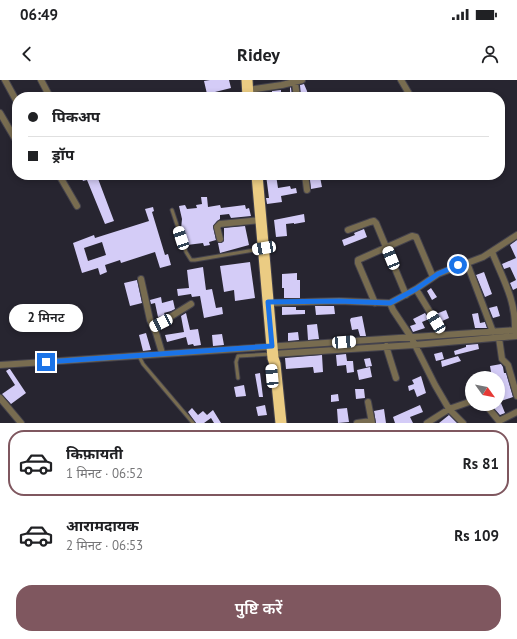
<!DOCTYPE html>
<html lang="hi">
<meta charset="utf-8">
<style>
:root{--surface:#fff;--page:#f2f2f2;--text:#202124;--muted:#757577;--line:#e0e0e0;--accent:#7f575f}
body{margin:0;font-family:"PT Sans","Noto Sans Devanagari",sans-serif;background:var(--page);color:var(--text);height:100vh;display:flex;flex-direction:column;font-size:15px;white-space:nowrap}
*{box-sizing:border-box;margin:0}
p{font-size:13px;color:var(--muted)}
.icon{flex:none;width:22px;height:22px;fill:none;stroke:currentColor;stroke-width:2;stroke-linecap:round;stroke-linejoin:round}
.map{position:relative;height:343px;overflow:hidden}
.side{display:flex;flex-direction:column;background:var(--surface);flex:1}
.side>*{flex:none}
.top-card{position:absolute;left:12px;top:12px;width:493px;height:88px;border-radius:16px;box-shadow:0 2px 6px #0003;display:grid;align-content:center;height:88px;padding:0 16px;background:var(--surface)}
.needle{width:26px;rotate:123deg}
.buttons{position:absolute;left:465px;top:291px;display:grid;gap:8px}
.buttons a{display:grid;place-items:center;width:40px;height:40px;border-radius:50%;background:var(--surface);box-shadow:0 2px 6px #0003;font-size:20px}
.end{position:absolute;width:18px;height:18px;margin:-9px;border:5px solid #1a73e8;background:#fff;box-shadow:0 0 0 2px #fff}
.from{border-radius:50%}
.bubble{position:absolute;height:28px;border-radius:14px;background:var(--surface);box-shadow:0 2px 6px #0003;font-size:13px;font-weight:600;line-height:28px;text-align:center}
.car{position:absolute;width:12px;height:24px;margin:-12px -6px;border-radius:5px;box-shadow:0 0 3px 1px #0007;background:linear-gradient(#fff 24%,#345 0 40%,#fff 0 76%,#345 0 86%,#fff 0)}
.top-card b{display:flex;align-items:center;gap:14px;height:38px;font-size:15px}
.top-card b+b{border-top:1px solid var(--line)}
.top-card i{width:10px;height:10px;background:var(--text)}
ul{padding:7px 0 0;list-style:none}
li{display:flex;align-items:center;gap:12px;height:66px;margin:0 8px 6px;padding:0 8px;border:2px solid transparent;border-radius:16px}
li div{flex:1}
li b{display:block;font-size:15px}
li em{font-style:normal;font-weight:600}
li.current{border-color:var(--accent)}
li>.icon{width:36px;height:36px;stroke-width:1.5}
.action{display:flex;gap:8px;margin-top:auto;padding:8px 16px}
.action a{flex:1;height:46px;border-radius:16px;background:var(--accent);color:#fff;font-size:16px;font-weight:600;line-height:46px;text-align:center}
.status{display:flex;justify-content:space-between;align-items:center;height:28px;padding:0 20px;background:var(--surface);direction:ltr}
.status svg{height:11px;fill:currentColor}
header{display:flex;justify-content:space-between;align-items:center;height:52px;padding:0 16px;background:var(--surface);font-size:18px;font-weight:600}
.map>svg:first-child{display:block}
.building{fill:#d4ccf7;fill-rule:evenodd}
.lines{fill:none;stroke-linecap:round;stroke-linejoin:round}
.lane-casing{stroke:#44424c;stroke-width:5}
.street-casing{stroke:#44424c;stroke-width:8}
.highway-casing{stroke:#44424c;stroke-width:13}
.lane{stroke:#786c50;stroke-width:3}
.street{stroke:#786c50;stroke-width:6}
.highway{stroke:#ebcc83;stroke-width:11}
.route{stroke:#1a73e8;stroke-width:5}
</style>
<div class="status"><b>06:49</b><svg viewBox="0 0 49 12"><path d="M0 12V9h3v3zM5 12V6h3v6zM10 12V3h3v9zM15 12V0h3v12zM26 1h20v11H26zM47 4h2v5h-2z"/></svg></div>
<header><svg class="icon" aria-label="back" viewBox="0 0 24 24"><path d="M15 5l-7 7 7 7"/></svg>Ridey<svg class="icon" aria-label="person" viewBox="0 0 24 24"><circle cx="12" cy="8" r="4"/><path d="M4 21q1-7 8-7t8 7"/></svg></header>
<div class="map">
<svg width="517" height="343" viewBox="0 0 517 343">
<rect width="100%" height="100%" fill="#272530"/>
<path class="building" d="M210,0H229L231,8L207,14L204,1Z
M304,4L307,11L308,17H301L300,5Z
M291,7L292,17H270V13H272V11L281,10V13L290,12V8Z
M80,95H98L97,96L114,141L105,144L87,100L83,101Z
M266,95H276L278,108L290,106L291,109L296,108L297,113L281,116L282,122L267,124L266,118H269Z
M320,97L322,107L311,109L310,100Z
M201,117H207L208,127L220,125L221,128L245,125L246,129L249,128L251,136L231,138L229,134L220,135V139L217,141L213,146L216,160L209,162L210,165L204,166L203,163L187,165L181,149L182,139L179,126L185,125L187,129L197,128L196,125L202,124Z
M153,127L154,131L152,132L165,175L168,174L171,185L160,188L155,172L121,183L120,180L105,185L107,192L100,195L98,188L82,193L73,163L94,155L95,158L149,141L145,129ZM102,162L106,175L88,181L84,168Z
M304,134L305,142L294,144V143L286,144L287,156L276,157L274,140Z
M245,146L249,165L220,173L218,163H221L224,161V148Z
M364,149L367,157L344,166L342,160L355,155L354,153Z
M517,160V208L513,210L510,203L516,200L510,187L504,189L502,184L516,178L510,165Z
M250,182L255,218L235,221L234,210L224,212L220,186Z
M203,187L206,210L212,209L216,228L222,227L223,234L204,238L200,216L192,217L191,214L178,216L177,209L189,208L187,190Z
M484,192L492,214L485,217L476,195Z
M297,193V200H300V218H284V208H282V194Z
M137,200L142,223L130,226L124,203Z
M431,208L437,217L432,220L427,211Z
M161,217L162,223L173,220L175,229L171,231L164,233L165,235L163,236L158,237L155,223L151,224L150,220Z
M315,226H334L335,234L316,235Z
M497,226L500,236L493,238L489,228Z
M282,227H296V230H305V234L282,235Z
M446,230L449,238L440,242L436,234Z
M186,233L190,250L198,249L201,265L194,266L193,264L188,265L186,257L167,262L165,255L184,252L181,236Z
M425,233L429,239L422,242L425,248L413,252L410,246L416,244L413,239Z
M478,233L480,243L485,242L487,248H475L472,234Z
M362,236L366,256H360L358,249L352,250L350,240L351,238Z
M317,244L319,259L308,260L307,245Z
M298,252L299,260L288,261V253Z
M146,253L151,270L143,271L139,255Z
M222,254L224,265L213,266L212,255Z
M478,264L479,269L455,275L454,271L466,267V265Z
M442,272L444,279L436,281L434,274Z
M346,274L347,281H353L354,292L347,293L346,285L337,286L336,275Z
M322,275L323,292L314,293L313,287L286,289L285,278Z
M458,276L461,281L442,287L441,281Z
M370,278L372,286L366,287L364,279Z
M501,284L503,287L504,293H506L513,317L498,322V298H492L490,286Z
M370,287L372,297L359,300L357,290Z
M9,289H10L26,313L11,324L2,314L15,305L6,291Z
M260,293L263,317H259L255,294Z
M421,296L426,313L417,317L414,309L409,311L408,306L414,304L412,300Z
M244,305L246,316L236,317L234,307Z
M355,309H364L365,318L356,319Z
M338,314L339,321L331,322V315Z
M501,323L505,333L500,335L493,327Z
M265,325L267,335L258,336L256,327Z
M420,325L423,332L410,337L413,343H395L393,337Z
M192,328L198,335L203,331L207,335L213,330L221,343H214L211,338L204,343H196L188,332Z
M347,328L349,342L338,343L337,329Z
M384,329L386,343H376L374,331Z
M449,335L457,343H439Z"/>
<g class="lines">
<defs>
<path id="lane" d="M172,130L186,172L191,180H195L260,169
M139,276L143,284L193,343
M238,298L236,282L238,276L271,274"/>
<path id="street" d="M5,0L17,22
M41,0L50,17
M401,0L411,17
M295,3L297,17
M248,10L282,5L302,0
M0,33L17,62
M59,95L77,126
M305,95L307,110
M348,150L370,142L374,141L376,143L406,215
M220,159L217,147L220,144L261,140
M492,172C503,199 516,221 515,250
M467,183L493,252
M141,199L150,240L156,253L162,273
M416,209L436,242
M268,223L339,221L390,223L416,209L438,194L483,177L517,155
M375,223L358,183V180L412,156L416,157L433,197
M390,223L393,230L411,257L435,305L449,329L463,343
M154,247L191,224
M499,258L502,279L508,285L517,316
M386,266L396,298
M273,274L414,265L517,256
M0,285L517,250
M0,318L21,343
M368,322L372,343
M485,324L499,341L517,332
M357,343L371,341
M427,343L449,329L472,321"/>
<path id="highway" d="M247,0L248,17
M257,95L273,278L275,284L281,343"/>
</defs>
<use href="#lane" class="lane-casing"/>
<use href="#street" class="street-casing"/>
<use href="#highway" class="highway-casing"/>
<use href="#lane" class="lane"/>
<use href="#street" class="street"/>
<use href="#highway" class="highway"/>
</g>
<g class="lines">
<path class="route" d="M46,282L272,266L268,222L339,221L390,223L416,209L438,194L458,185"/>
</g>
</svg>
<div class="buttons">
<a><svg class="needle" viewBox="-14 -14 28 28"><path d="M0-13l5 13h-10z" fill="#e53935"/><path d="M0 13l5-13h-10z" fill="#757577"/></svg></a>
</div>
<i class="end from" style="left:458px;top:185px"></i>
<i class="end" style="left:46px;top:282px"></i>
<div class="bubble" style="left:9px;top:224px;width:74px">2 मिनट</div>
<i class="car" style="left:181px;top:158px;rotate:342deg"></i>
<i class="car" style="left:264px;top:168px;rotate:260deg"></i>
<i class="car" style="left:391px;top:178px;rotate:338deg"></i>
<i class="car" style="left:436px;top:242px;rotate:329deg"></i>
<i class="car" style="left:161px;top:243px;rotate:244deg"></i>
<i class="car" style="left:344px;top:262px;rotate:86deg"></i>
<i class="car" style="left:272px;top:296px;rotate:355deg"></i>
<div class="top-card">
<b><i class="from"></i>पिकअप</b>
<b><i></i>ड्रॉप</b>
</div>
</div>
<section class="side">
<ul>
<li class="current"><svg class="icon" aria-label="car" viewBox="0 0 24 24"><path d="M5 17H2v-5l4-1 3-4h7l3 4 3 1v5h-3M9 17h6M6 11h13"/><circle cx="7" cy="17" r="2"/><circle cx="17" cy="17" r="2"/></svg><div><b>किफ़ायती</b><p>1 मिनट · 06:52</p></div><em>Rs 81</em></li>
<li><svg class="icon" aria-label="car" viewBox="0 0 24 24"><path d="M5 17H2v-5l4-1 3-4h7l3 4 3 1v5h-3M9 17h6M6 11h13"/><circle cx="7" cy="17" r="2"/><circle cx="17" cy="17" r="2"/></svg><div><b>आरामदायक</b><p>2 मिनट · 06:53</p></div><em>Rs 109</em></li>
</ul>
<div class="action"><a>पुष्टि करें</a></div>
</section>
